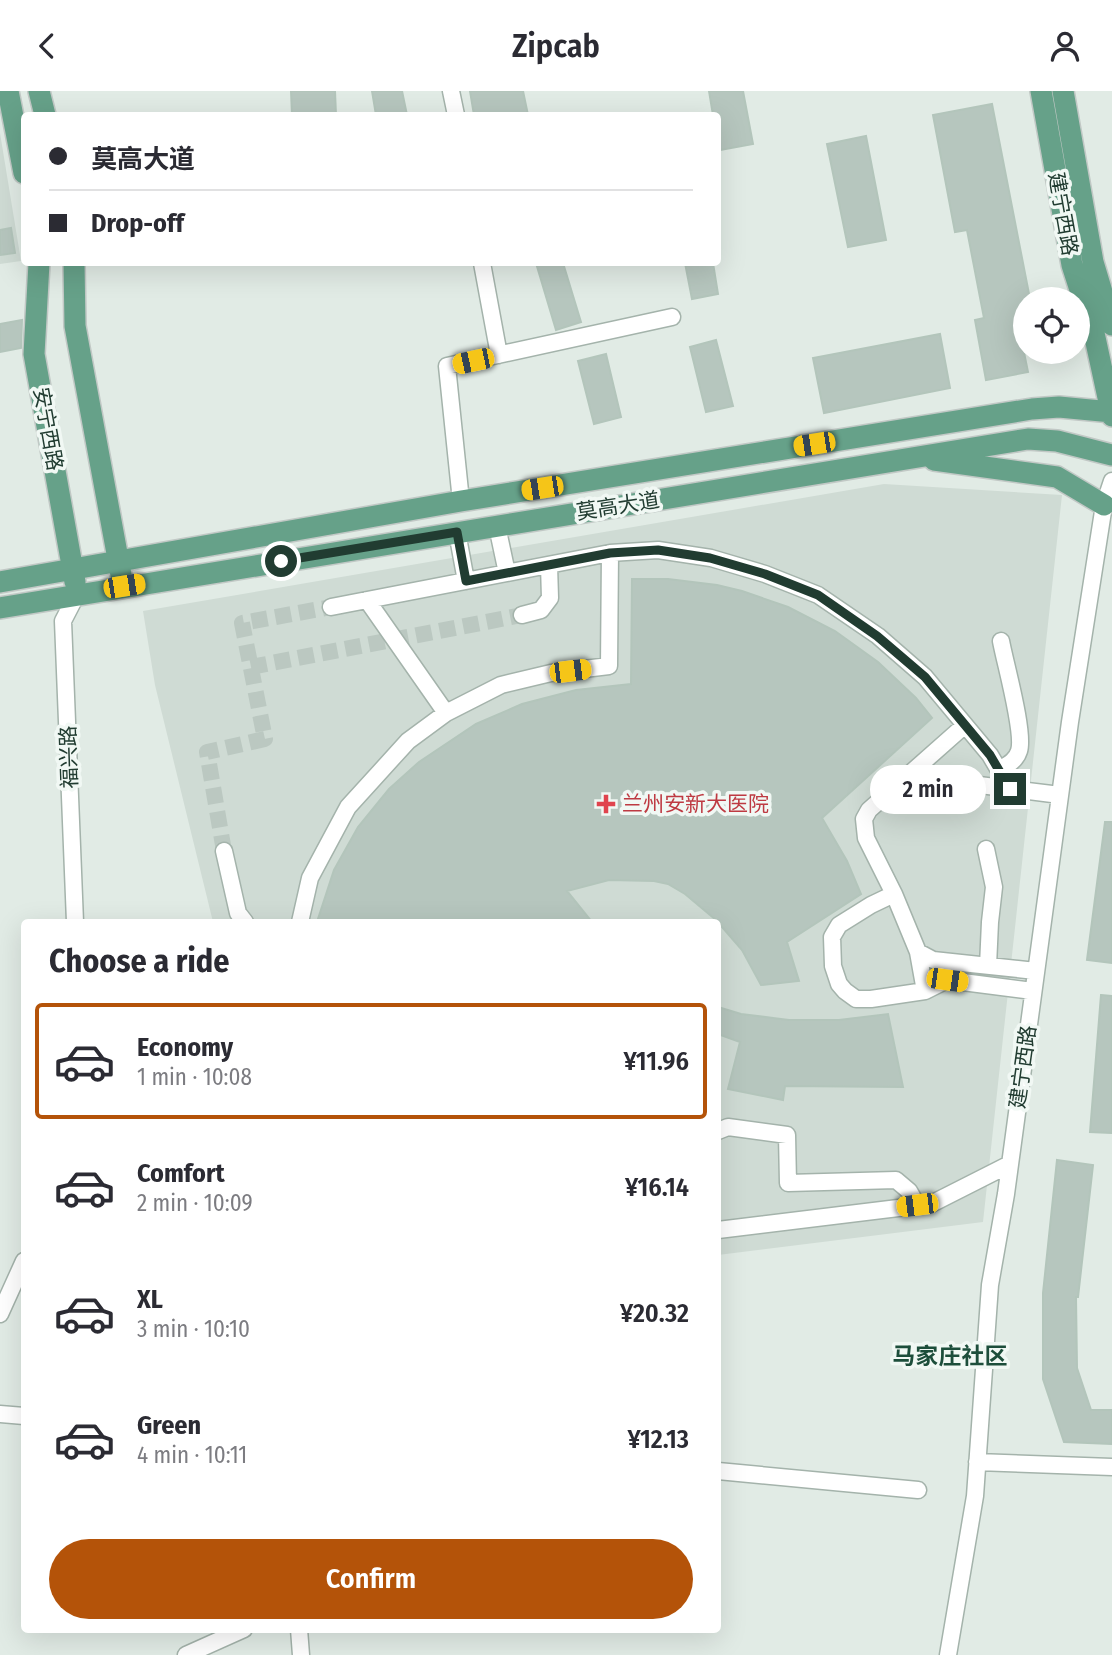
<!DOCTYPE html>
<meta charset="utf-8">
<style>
:root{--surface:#fff;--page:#f2f2f3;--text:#2b2b33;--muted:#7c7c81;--line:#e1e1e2;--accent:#b45309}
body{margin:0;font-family:"Fira Sans Condensed","Noto Sans SC",sans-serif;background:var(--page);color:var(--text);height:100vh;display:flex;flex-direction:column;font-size:26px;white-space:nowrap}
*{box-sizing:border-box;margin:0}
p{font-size:23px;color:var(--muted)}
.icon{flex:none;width:38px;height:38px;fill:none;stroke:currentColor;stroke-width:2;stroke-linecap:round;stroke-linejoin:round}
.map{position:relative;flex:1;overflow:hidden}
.sheet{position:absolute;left:21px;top:828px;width:700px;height:714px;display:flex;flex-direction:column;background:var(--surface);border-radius:7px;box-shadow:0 7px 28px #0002}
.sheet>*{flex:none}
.banner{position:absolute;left:21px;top:21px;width:700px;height:154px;border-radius:7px;box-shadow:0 7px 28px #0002;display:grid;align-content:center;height:154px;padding:0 28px;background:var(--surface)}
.controls{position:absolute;left:1013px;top:196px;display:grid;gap:14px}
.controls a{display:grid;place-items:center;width:77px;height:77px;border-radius:50%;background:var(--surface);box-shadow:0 7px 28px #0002;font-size:35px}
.end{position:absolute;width:32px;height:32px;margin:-16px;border:9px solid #213c31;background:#fff;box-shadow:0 0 0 4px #fff}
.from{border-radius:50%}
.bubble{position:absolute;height:49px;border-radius:24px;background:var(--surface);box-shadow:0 7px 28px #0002;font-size:23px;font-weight:600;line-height:49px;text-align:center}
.car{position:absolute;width:21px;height:42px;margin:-21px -10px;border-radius:9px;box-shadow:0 0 5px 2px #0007;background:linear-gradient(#f5c518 24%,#345 0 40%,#f5c518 0 76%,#345 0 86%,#f5c518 0)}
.banner b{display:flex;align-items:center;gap:24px;height:66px;font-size:26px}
.banner b+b{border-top:2px solid var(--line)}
.banner i{width:18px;height:18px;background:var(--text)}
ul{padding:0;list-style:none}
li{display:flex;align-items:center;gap:21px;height:116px;margin:0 14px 10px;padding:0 14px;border:4px solid transparent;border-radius:7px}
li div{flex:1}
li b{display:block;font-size:26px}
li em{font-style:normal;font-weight:600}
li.on{border-color:var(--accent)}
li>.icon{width:63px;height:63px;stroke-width:1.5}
h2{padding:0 28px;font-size:32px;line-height:84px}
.button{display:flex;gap:14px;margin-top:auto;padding:14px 28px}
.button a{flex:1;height:80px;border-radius:42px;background:var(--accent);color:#fff;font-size:28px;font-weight:600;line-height:80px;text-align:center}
header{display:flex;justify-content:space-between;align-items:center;height:91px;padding:0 28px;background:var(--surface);font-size:32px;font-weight:600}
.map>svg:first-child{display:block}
.built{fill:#cfdbd4}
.building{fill:#b6c6be;stroke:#b3c5bb;stroke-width:2}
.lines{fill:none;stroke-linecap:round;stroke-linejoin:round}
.minor-tunnel{stroke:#bbc8c1;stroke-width:16;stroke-dasharray:16 8;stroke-linecap:butt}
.minor-casing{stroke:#a4b3ab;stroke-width:19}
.major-casing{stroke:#c1c8c5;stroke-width:24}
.minor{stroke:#fff;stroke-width:16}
.major{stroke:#66a189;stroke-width:21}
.route{stroke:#213c31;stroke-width:9}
.health-dot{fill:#e0444e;stroke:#f1f8f4;stroke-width:2.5}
.labels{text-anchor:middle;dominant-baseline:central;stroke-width:7;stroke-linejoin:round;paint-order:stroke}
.street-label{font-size:21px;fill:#213c31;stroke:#f1f8f4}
.health-label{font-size:21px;fill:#be3a42;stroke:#f1f8f4;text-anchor:start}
.neighbourhood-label{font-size:23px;font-weight:bold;fill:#1d4e3b;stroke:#f1f8f4}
</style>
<header><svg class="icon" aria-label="back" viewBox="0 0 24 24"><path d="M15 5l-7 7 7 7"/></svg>Zipcab<svg class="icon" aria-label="person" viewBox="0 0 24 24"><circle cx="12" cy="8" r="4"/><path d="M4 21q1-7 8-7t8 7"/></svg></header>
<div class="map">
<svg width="1112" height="1564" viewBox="0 0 1112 1564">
<rect width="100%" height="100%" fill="#e1ebe5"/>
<path class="built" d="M0,42L21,170L0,173Z
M884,393L1062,404L983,1131L718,1164V831H213L155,594L143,520Z"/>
<path class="building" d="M291,0H335L336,24H292Z
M372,0H402L407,24H376Z
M470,0H523L528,24H474Z
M709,0H743L753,53L720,59L718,24H713Z
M992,13L1030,208H1026V236L1019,237L1028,281L986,289L975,229L984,227L967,139L955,141L933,24Z
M866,45L886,149L848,156L827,53Z
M11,137L15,162L0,164V139Z
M536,172H563L581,231L556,239Z
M685,172H713L718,203L692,208Z
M22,229L21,257L0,261V233Z
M940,243L950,297L824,322L813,267Z
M716,249L733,315L706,321L690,256Z
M606,263L621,326L594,333L578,270Z
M632,488H668L717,494L742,500L788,516L835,540L878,571L916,607L932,627L822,727L847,770L861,803L787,851L799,890L761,894L742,859L716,829L685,803L668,793L654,790L609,789L567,800L592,831H317L334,779L358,736L389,698L419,671L476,633L522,613L576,599L631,593Z
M1105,731H1112V872L1087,869Z
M1101,904L1112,905V1042L1090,1041Z
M718,916L741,923L789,929H839L888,923L903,996L785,995L783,1009L728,998L740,951L718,943Z
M1057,1069L1093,1074L1078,1206H1076L1077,1277L1091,1319H1112V1353L1064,1351L1043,1288V1202Z"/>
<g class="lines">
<path class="minor-tunnel" d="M251,576L522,524
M224,760L207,661L265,648L242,532L331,516"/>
<defs>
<path id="minor" d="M451,0L456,24
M482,172L499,264
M461,410L447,275L672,226
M497,435L507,482
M457,441L466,490
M367,509L446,622
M331,516L610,462L658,459L711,467L765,483L818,504L878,545L925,586L990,664L1010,698
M522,524L541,519L550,507L549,474
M915,679L947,690L1060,704
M999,679C1007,674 1016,670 1019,660C1025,642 1005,572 1001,550
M986,758L994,796L990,831L988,875
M224,760L238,822L245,831
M894,803L871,814L839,834L832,846L833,875L839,893L845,900L856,908H871L925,900L947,889L1033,900
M75,831L63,530L77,503
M300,831L310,787L348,716L408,650L446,622L501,594L551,582L609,575L610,462
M918,861L933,869L1036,880
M925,900L918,861L894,803L866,747L864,728L869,719L965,634
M718,1040L728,1036L787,1044L788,1092L896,1089L909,1100L917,1114
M718,1139L931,1113L1010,1073
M0,1223L24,1170
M0,1323L24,1325
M977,1371L1112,1376
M718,1380L918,1399
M299,1538L301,1564
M186,1564L244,1538
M948,1564L975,1405L990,1194L1006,1103L1070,631L1104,414L1112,390"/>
<path id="major" d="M8,0L24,82
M39,0L45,24
M1041,0L1072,174L1094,242L1112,325
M1063,0L1093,171L1112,234
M39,172L34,263L75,491
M74,172L75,235L121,484
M934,369L1057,386L1104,414
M0,491L461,410L1032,318L1059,316L1112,321
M0,517L1028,348L1057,350L1112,364"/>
</defs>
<use href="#minor" class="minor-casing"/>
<use href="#major" class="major-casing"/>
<use href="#minor" class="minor"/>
<use href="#major" class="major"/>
</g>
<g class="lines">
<path class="route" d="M281,470L457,441L466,490L610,462L658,459L710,467L765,483L818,504L877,545L925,586L990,664L1010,698"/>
</g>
<path class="health-dot" d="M602.5 702.5h7v7h7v7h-7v7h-7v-7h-7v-7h7z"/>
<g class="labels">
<g class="street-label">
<text transform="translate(1063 123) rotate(80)">建宁西路</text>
<text transform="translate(48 338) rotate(80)">安宁西路</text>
<text transform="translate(618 415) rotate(-9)">莫高大道</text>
<text transform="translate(69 666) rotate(-92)">福兴路</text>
<text transform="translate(1023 976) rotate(-82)">建宁西路</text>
</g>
<g class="health-label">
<text x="622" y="713">兰州安新大医院</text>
</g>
<g class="neighbourhood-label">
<text x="950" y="1265">马家庄社区</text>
</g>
</g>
</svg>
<div class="controls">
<a><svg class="icon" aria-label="locate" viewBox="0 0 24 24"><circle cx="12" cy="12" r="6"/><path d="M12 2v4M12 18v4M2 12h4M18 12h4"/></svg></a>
</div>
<i class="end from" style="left:281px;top:470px"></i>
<i class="end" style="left:1010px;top:698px"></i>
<div class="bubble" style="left:870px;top:674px;width:116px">2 min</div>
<i class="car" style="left:473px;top:270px;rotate:258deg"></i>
<i class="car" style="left:814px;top:353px;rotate:261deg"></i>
<i class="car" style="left:542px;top:397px;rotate:261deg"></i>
<i class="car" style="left:124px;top:495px;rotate:81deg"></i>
<i class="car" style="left:570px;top:580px;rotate:83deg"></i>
<i class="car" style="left:947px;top:889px;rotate:98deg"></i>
<i class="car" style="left:917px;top:1114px;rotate:263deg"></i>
<div class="banner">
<b><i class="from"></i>莫高大道</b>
<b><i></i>Drop-off</b>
</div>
<section class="sheet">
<h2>Choose a ride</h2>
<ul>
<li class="on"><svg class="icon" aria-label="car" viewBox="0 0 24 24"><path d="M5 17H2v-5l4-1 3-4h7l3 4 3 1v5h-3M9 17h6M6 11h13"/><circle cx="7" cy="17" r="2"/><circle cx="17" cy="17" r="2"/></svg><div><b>Economy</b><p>1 min · 10:08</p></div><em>¥11.96</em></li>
<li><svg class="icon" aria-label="car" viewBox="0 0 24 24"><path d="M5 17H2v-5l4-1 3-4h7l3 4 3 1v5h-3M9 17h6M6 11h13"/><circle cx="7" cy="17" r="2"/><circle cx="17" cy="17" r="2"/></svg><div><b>Comfort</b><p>2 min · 10:09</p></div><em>¥16.14</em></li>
<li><svg class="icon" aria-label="car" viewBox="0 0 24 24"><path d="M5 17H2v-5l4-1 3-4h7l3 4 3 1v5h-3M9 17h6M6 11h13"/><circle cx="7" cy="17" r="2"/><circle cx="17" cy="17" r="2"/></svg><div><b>XL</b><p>3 min · 10:10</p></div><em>¥20.32</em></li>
<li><svg class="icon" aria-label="car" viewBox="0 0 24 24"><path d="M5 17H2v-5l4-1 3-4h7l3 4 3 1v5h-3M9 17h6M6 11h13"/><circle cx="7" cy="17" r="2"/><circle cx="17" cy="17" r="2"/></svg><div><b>Green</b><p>4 min · 10:11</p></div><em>¥12.13</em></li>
</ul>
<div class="button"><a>Confirm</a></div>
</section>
</div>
